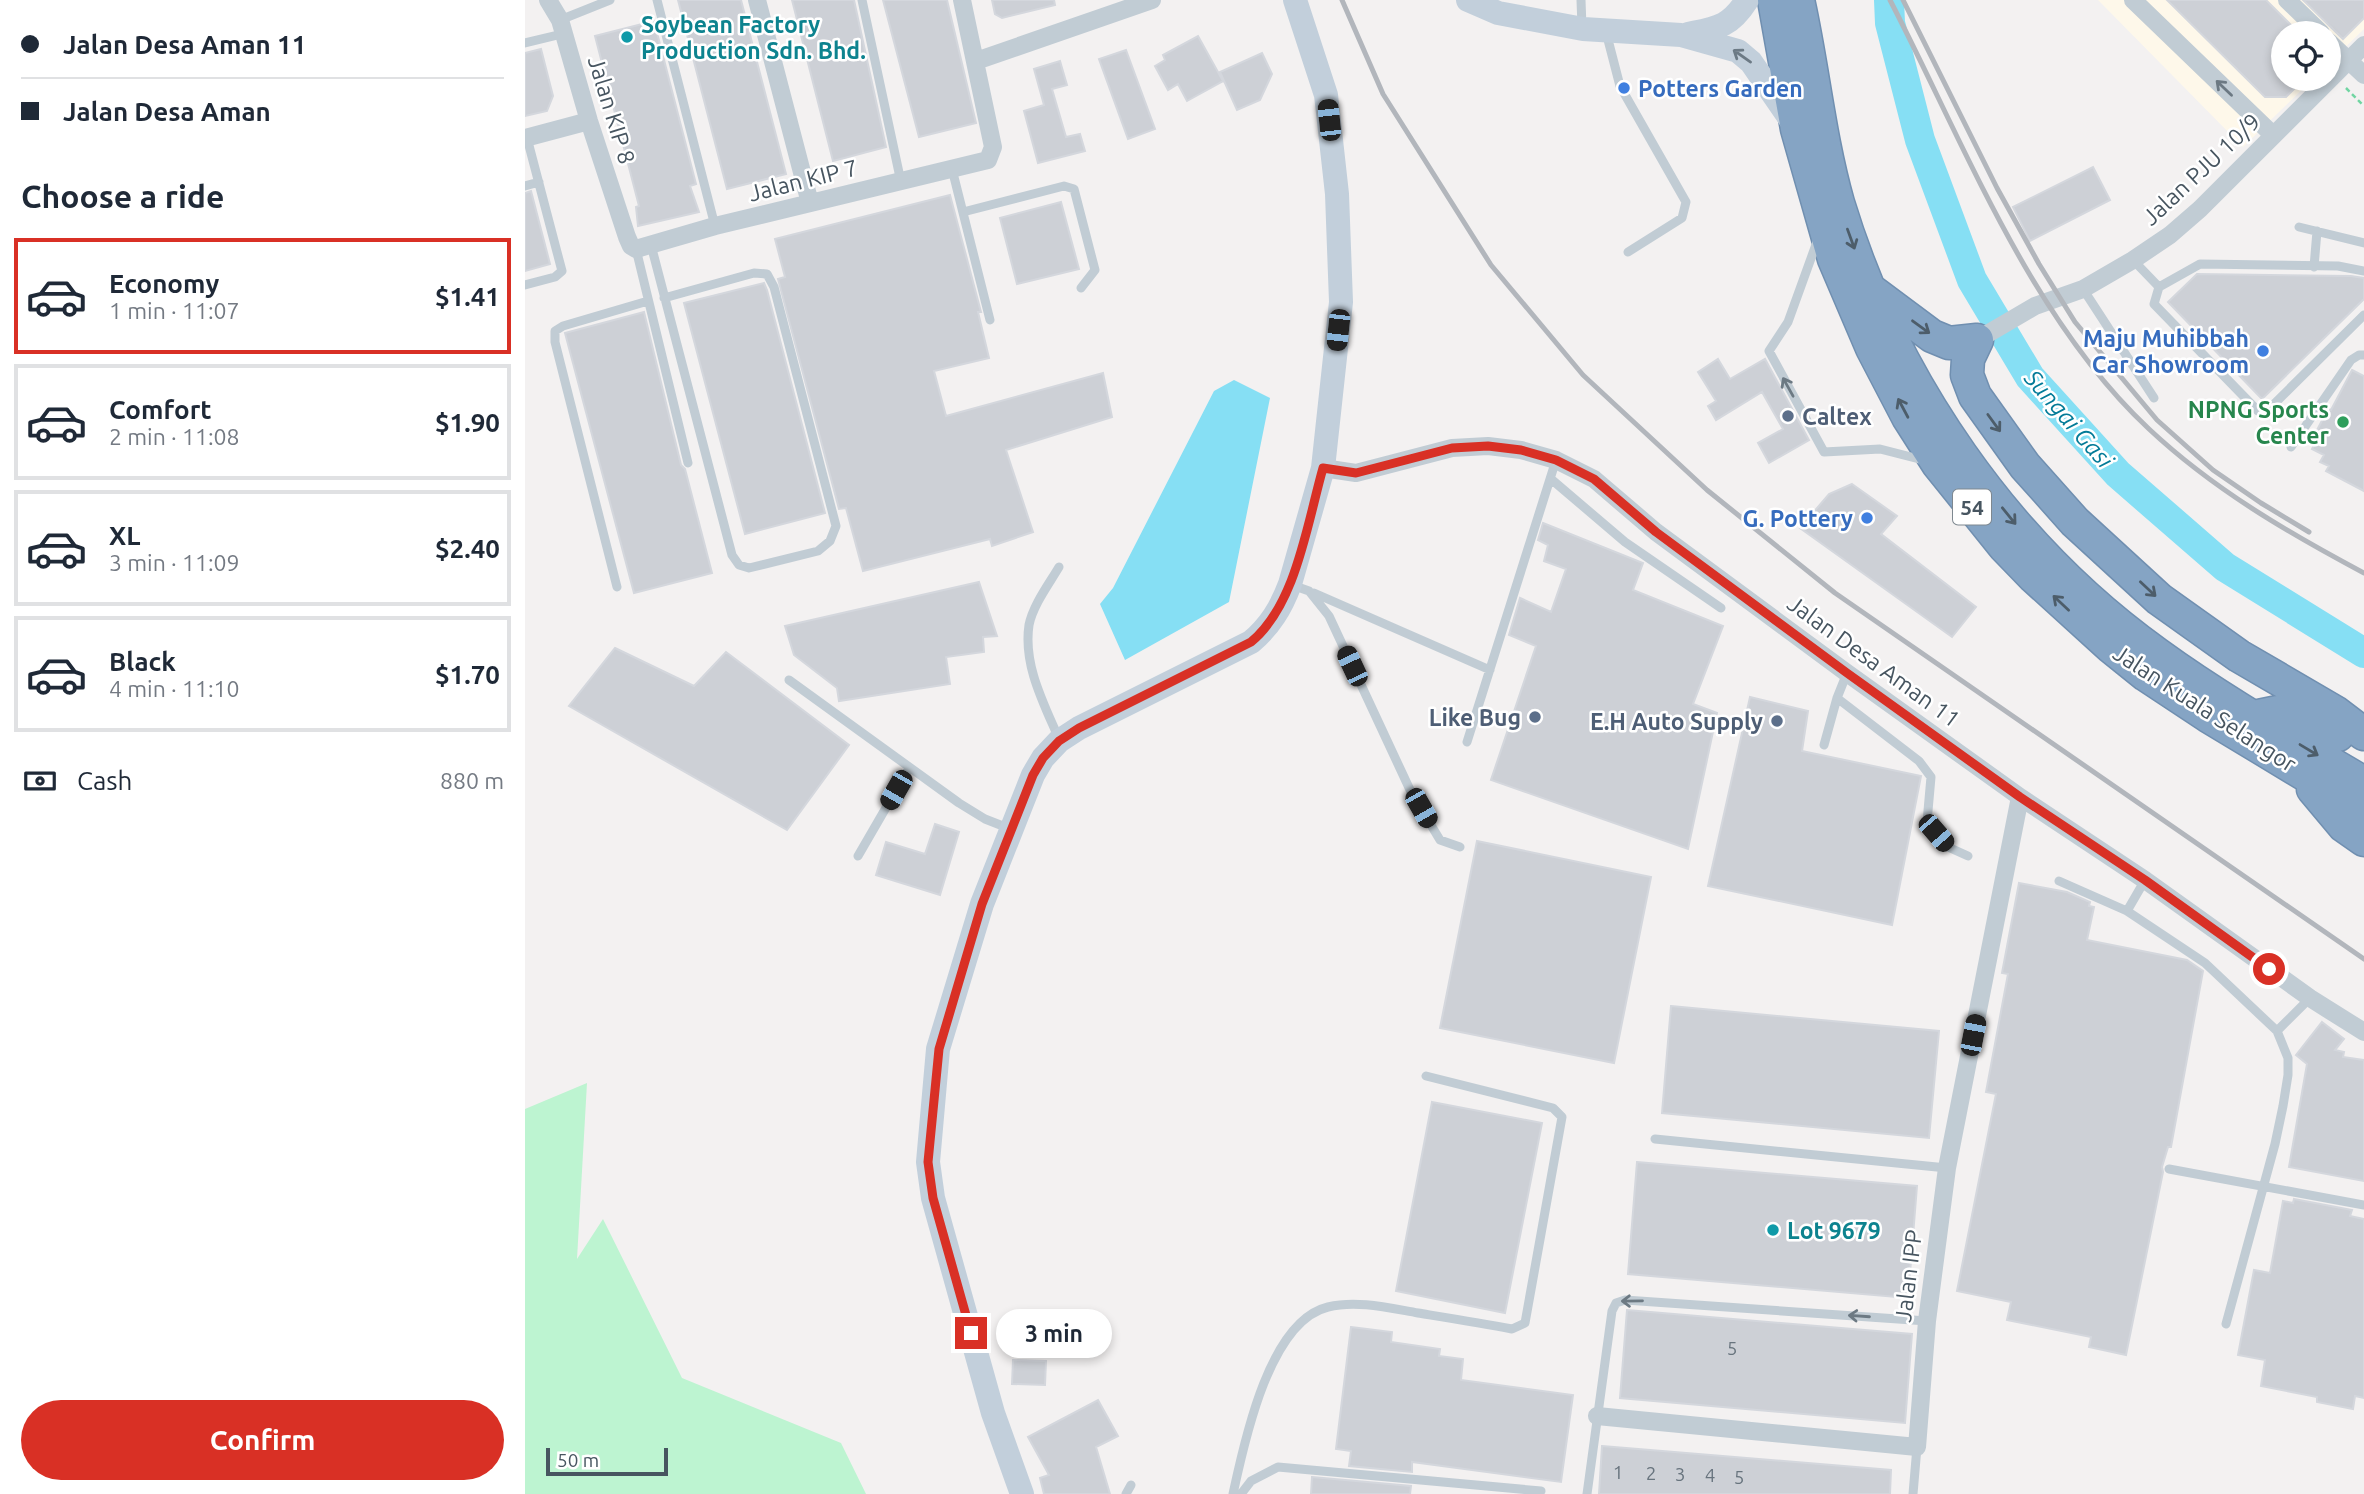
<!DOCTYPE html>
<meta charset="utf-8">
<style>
:root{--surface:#fff;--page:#f2f2f3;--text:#1f2937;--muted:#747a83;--line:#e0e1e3;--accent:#d93025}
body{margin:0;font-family:Ubuntu,sans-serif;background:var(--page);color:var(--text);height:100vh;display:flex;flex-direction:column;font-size:26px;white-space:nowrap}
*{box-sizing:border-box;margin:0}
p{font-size:23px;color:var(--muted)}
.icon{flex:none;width:38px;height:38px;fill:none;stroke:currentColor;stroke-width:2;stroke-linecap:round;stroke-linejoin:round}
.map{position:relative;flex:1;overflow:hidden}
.sheet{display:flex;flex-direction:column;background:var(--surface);width:525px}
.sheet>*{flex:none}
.top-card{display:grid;align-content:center;height:154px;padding:0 21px;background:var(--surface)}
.controls{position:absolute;left:1746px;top:21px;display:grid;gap:14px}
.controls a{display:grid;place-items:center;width:70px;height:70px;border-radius:50%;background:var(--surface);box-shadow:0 4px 10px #0003;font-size:35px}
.scale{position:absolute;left:21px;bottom:18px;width:122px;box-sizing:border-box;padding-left:7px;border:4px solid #475560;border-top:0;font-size:19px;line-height:24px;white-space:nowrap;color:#475560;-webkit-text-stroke:5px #fff;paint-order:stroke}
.end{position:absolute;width:32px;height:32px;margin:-16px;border:9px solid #d93025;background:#fff;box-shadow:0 0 0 4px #fff}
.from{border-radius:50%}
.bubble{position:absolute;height:49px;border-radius:24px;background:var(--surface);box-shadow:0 4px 10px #0003;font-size:23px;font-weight:700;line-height:49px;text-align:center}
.car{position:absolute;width:21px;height:42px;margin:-21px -10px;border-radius:9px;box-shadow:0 0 5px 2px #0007;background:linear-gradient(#222 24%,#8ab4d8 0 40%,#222 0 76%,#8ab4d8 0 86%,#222 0)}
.top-card b{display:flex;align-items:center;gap:24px;height:66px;font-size:26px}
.top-card b+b{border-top:2px solid var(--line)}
.top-card i{width:18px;height:18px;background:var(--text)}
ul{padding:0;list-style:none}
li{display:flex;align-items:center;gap:21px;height:116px;margin:0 14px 10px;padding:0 7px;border:4px solid var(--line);border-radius:0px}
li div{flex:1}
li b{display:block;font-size:26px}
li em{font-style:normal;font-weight:700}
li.selected{border-color:var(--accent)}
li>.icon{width:63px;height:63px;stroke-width:1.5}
h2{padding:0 21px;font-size:32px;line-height:84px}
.pay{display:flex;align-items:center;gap:18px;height:77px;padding:0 21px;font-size:26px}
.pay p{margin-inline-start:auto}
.primary-button{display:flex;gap:14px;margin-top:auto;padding:14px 21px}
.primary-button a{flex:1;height:80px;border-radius:42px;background:var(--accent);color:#fff;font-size:28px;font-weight:700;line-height:80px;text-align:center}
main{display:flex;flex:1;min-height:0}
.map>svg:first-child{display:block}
.commercial{fill:#fef8ea}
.green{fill:#bdf4d1}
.water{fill:#86dff4}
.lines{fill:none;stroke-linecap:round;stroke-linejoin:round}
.river{stroke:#86dff4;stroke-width:30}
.building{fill:#cdd0d6;stroke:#d4d7dd;stroke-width:2}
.highway-casing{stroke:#708fb0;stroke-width:35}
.path{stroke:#71d5a2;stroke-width:2.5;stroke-dasharray:5 3.5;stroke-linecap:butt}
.lane{stroke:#c1ccd4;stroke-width:9}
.street{stroke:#c1ccd4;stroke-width:18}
.secondary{stroke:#c2cfdb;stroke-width:24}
.highway{stroke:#85a4c4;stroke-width:32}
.rail{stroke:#b2b6bc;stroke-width:5}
.oneway{stroke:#6c7a85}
.oneway2{stroke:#6c7983}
.oneway3{stroke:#4d5d6a}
.route{stroke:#d93025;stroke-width:9}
.culture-dot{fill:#0f9aa8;stroke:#fff;stroke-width:2.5}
.shop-dot{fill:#3f7fe0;stroke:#fff;stroke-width:2.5}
.service-dot{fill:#5c6f8a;stroke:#fff;stroke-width:2.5}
.leisure-dot{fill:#2e9e5b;stroke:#fff;stroke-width:2.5}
.labels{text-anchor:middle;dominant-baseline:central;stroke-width:5;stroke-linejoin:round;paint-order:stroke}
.number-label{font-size:19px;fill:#68747e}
.shield{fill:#fff;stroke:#7e8890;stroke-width:2}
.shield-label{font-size:21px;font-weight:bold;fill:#475560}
.culture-label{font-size:23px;font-weight:bold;fill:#0d838f;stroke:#fff;text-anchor:start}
.shop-label{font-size:23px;font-weight:bold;fill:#366cbe;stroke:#fff;text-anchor:end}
.street-label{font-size:23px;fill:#475560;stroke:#fff}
.leisure-label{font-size:23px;font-weight:bold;fill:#27864d;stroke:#fff;text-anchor:end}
.service-label{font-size:23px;font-weight:bold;fill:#4e5e75;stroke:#fff;text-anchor:end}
.water-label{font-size:24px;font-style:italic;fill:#037b98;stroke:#fff}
</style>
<main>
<section class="sheet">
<div class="top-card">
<b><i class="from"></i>Jalan Desa Aman 11</b>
<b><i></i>Jalan Desa Aman</b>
</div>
<h2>Choose a ride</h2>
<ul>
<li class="selected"><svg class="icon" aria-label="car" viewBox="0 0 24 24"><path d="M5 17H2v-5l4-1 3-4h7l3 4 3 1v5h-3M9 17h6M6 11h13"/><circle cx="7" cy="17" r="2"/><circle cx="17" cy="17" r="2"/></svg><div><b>Economy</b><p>1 min · 11:07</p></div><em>$1.41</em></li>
<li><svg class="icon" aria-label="car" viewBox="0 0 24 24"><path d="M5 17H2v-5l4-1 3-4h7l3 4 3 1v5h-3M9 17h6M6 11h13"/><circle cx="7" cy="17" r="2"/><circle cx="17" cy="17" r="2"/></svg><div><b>Comfort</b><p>2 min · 11:08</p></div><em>$1.90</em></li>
<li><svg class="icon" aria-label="car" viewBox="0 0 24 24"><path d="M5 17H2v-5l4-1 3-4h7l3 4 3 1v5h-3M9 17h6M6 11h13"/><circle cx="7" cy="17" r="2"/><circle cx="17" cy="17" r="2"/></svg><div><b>XL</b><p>3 min · 11:09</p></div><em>$2.40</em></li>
<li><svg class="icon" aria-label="car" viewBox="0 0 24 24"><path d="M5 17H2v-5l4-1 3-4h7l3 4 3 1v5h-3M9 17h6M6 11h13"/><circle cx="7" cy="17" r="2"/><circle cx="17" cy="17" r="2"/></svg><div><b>Black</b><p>4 min · 11:10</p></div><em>$1.70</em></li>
</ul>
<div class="pay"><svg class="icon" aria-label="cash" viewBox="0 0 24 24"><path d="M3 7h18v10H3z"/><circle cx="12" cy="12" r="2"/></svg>Cash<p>880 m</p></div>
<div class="primary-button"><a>Confirm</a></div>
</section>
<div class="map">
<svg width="1839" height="1494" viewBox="0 0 1839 1494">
<rect width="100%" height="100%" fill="#f3f1f1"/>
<path class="commercial" d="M1573,0H1839V29L1804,63V33H1759V79H1788L1718,147Z"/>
<path class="green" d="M62,1083L52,1259L78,1219L157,1378L316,1443L341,1494H0V1109Z"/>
<path class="water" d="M709,380L745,398L704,602L600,660L575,604L588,588L689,391Z"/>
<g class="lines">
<path class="river" d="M1364,0L1365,23L1395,140L1447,280L1505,377L1593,474L1700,567L1839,653"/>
</g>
<path class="building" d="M153,0H216L261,174L202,189Z
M267,0H329L361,147L308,161Z
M358,0H422L451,123L394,137Z
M467,0H529L530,5L477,18L470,14Z
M1642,0H1741L1774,33H1759V79H1779L1761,97H1740Z
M1778,0H1839V18L1818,39Z
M129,21L171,184L165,186L174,212L113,226L111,207L114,206L70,36Z
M673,36L698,81L662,101L653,84L643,90L630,66L640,60L638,55Z
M16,49L28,96L22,111L0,116V53Z
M601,50L630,129L603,139L574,59Z
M737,53L747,74L735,100L712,110L695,72Z
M535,61L542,85L527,89L541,137L555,134L560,151L513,163L499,111L519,105L509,69Z
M1568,167L1585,200L1505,241L1488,207Z
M6,191L25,264L0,271V193Z
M425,195L456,312H453L464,358L409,371L421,416L578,373L587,417L481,450L508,532L467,546L465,539L338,571L321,508L314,509L253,279L260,277L250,239Z
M536,202L554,269L492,284L475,218Z
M1672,274L1826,276L1839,278V299L1737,399L1643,302Z
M239,283L242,290L300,513L220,534L159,303Z
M119,312L156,465L160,469L187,573L109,593L40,333Z
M1193,359L1205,379L1240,359L1284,440L1244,463L1233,443L1258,429L1237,392L1191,420L1183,406L1191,401L1173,372Z
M1827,370L1839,376V491L1801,471L1804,466L1795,462L1799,455L1787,449L1793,436L1790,434L1803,409L1806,410Z
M1327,484L1372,516L1356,534L1451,607L1427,637L1275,528L1304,494Z
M1018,523L1118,563L1108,590L1198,626L1168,704L1192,713L1163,849L966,780L1011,646L984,635L995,598L1026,612L1041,569L1019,561L1023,545L1013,540Z
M454,582L472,636L458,637L459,652L421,657L425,684L314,701L312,688L269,655L260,626Z
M90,648L169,686L201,652L324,745L262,830L44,706Z
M1225,697L1283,711L1277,751L1396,776L1367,925L1183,886Z
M410,824L434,832L415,895L351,875L361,842L400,854Z
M952,841L1126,877L1089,1063L915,1028Z
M1494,883L1542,892L1565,902L1564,906L1569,907L1562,940L1662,960L1678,971L1646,1147H1643L1637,1167L1638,1172L1601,1355L1564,1347L1566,1337L1482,1320L1486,1302L1432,1291L1471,1094L1461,1092L1483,974L1477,973Z
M1146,1006L1414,1031L1404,1138L1137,1113Z
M1797,1022L1819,1039L1810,1050L1819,1052L1818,1057L1839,1060V1181L1764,1167L1782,1064L1771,1055Z
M907,1102L1017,1123L980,1313L871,1291Z
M1112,1162L1392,1186L1383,1298L1103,1274Z
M1769,1199L1827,1210L1825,1216L1839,1219V1398L1830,1396L1828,1409L1792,1402V1397L1736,1386L1740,1360L1713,1355L1729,1270L1745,1273L1758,1201L1768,1203Z
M1102,1310L1387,1334L1380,1423L1095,1398Z
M826,1327L867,1332L866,1342L915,1349L914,1356L938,1359L936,1380L1048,1395L1036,1482L887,1462V1472L824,1466L826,1451L811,1449Z
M488,1360L521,1361L520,1385L487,1384Z
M573,1400L593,1436L571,1447L585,1494H519L515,1478L524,1475L503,1437Z
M1077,1446L1366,1470L1365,1494H1074Z
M787,1477L886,1486L885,1494H786Z"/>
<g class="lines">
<defs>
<path id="highway" d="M1249,0L1272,129L1309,259L1347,348L1383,417L1413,464L1479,546L1509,577L1585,646L1621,675L1683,716L1839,810
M1273,0C1288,67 1294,137 1313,203C1367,381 1481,546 1632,654C1698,702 1770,742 1839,783
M1348,292L1407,336L1424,343L1452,340
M1452,340L1443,359L1442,375L1450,396L1500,466L1550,522L1634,599L1714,656L1810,712L1839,734
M1729,717L1758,711L1785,720L1813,735
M1788,789L1819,826L1839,840"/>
</defs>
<use href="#highway" class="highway-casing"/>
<path class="path" d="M1821,88L1839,106"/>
<path class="lane" d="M132,0L190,226
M337,0L376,182
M1056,0L1057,27
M35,20L85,0
M1081,32L1095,86L1161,202L1157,218L1103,252
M0,43L37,34
M427,169L465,320
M0,186L14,182
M438,212L539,186L549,189L570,270L556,288
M1774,227L1839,243
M1293,239L1263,322L1244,351L1299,452L1355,449L1402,461
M126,245L207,555L214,565L224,568L293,551L305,541L311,526L249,287L242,274L229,273L139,298
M111,249L163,463
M1608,260L1634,287
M1789,267L1792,231
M1839,271L1813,266L1675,264L1634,287L1629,304L1733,411L1743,410L1839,315
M0,285L30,277L37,271L2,138
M1558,289L1629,398
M1766,447L1826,360L1834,355H1839
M1026,479L1100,542L1196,608
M767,585L784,591L804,616L886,792L915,840L935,847
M92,587L30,342V331L38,326L123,301
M789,593L965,670
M264,680L434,803L460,819L483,828
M1312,698L1394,761L1406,777L1402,822L1423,847L1443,856
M534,739C519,704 498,665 504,625C508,605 524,584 534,567
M942,742L1031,460
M1299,745L1312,698L1322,673
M333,856L384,768
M1534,881L1602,911L1680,963L1752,1031L1785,998
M1602,911L1620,880
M1130,1139L1422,1168
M1644,1169L1839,1205
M1701,1324L1750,1144L1758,1106L1763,1075V1058L1752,1031
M601,1494L606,1485
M708,1494C719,1443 744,1321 803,1307C832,1300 864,1308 893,1313C924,1318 956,1323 987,1329L1000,1323L1037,1117L1028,1108L901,1076
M716,1494L726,1481L753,1467L1016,1491
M1062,1494L1087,1311L1091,1303L1100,1300L1402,1321
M1388,1494L1392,1447"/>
<path class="street" d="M23,0L35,20L64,121L102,237L106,246L111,249L190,226L463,160L468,147L437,0
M232,0L285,203
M1608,0L1748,135
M1762,0L1796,33
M1804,42L1839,75
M451,61L627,0
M0,138L64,121
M1452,340L1510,306L1558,289L1608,260L1645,235L1675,209L1839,45
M798,468L831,473L927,448L963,446L996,450L1031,460L1069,479L1131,532L1322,673L1495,797L1620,880L1785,998L1839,1032
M1072,1416L1392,1447L1402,1321L1422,1168L1495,797"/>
<path class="secondary" d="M943,0L973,13L1058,29L1156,35L1213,51L1226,62L1268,123
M1163,34C1192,28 1205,27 1222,0
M497,1494L468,1413L408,1198L403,1162L413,1049L457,904L508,775L518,758L534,741L554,728L726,642C745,626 756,608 765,584L798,468L816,302L812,194L801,95L770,0"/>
<use href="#highway" class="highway"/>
<path class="rail" d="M817,0L858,94L966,265L1058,375L1182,490L1310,593L1839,959
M1365,0C1439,143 1505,318 1624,429C1688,489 1762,532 1839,573
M1378,0L1472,188L1514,264L1550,322L1632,420L1688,470L1736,503L1784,532"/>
</g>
<defs><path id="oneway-shaft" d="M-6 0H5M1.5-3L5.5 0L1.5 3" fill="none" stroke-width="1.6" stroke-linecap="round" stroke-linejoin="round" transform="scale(1.75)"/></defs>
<use class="oneway" href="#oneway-shaft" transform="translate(1217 56) rotate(-145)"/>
<g class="oneway2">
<use href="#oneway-shaft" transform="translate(1699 88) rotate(-136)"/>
<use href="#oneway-shaft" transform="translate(1263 387) rotate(-119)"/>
<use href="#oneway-shaft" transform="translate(1107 1301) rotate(179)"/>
<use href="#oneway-shaft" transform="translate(1334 1316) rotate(-176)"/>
</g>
<g class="oneway3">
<use href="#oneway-shaft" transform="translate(1326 239) rotate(70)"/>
<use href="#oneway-shaft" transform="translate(1396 327) rotate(36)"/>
<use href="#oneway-shaft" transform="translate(1378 408) rotate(-118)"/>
<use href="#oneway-shaft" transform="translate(1469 423) rotate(54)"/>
<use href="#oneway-shaft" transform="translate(1484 516) rotate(51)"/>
<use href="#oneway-shaft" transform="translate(1623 589) rotate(43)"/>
<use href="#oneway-shaft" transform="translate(1536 603) rotate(-137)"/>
<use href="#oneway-shaft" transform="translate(1784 750) rotate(31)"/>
</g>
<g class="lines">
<path class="route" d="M446,1333L408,1198L403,1162L414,1049L457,904L508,775L518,758L534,741L554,728L726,642C771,605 782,524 798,468L831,473L927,448L963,446L996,450L1031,460L1069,479L1131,532L1322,673L1495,797L1620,880L1744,969"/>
</g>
<g class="culture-dot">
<circle cx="102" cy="37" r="7"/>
<circle cx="1248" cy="1230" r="7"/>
</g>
<g class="shop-dot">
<circle cx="1099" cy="88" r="7"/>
<circle cx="1738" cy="351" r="7"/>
<circle cx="1342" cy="518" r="7"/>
</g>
<g class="service-dot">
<circle cx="1263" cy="416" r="7"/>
<circle cx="1010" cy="717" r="7"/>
<circle cx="1252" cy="721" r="7"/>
</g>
<circle class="leisure-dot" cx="1818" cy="422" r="7"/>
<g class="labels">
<g class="number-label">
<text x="1207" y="1348">5</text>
<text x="1093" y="1472">1</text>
<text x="1126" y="1473">2</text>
<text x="1155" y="1474">3</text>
<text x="1185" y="1475">4</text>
<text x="1214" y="1477">5</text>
</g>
<rect class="shield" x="1428" y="489.5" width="38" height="35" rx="5"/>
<g class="shield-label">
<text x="1447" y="507">54</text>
</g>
<g class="culture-label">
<text x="116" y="24">Soybean Factory<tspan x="116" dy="26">Production Sdn. Bhd.</tspan></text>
<text x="1262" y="1230">Lot 9679</text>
</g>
<g class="shop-label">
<text x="1113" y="88" text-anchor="start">Potters Garden</text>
<text x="1724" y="338">Maju Muhibbah<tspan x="1724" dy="26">Car Showroom</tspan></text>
<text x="1328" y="518">G. Pottery</text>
</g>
<g class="street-label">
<text transform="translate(87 110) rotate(73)">Jalan KIP 8</text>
<text transform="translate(1676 169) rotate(-43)">Jalan PJU 10/9</text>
<text transform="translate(278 180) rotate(-14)">Jalan KIP 7</text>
<text transform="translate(1349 661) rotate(36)">Jalan Desa Aman 11</text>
<text transform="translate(1680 708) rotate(33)">Jalan Kuala Selangor</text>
<text transform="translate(1383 1276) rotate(-83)">Jalan IPP</text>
</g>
<g class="leisure-label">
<text x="1804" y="409">NPNG Sports<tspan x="1804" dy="26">Center</tspan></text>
</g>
<g class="service-label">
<text x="1277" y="416" text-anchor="start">Caltex</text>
<text x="996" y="717">Like Bug</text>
<text x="1238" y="721">E.H Auto Supply</text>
</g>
<g class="water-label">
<text transform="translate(1544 419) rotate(49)">Sungai Gasi</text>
</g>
</g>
</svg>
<div class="controls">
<a><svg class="icon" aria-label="locate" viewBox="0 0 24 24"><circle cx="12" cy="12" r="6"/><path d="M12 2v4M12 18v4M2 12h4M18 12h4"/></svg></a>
</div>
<div class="scale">50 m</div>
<i class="end from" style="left:1744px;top:969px"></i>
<i class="end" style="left:446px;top:1333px"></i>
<div class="bubble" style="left:471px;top:1309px;width:116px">3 min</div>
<i class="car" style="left:804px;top:120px;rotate:354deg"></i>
<i class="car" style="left:813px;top:330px;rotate:186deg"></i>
<i class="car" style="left:827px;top:666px;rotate:335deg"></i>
<i class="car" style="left:371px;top:790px;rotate:210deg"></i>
<i class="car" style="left:896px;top:808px;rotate:150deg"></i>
<i class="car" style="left:1411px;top:833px;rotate:139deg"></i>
<i class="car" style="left:1448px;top:1035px;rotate:11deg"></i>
</div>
</main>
